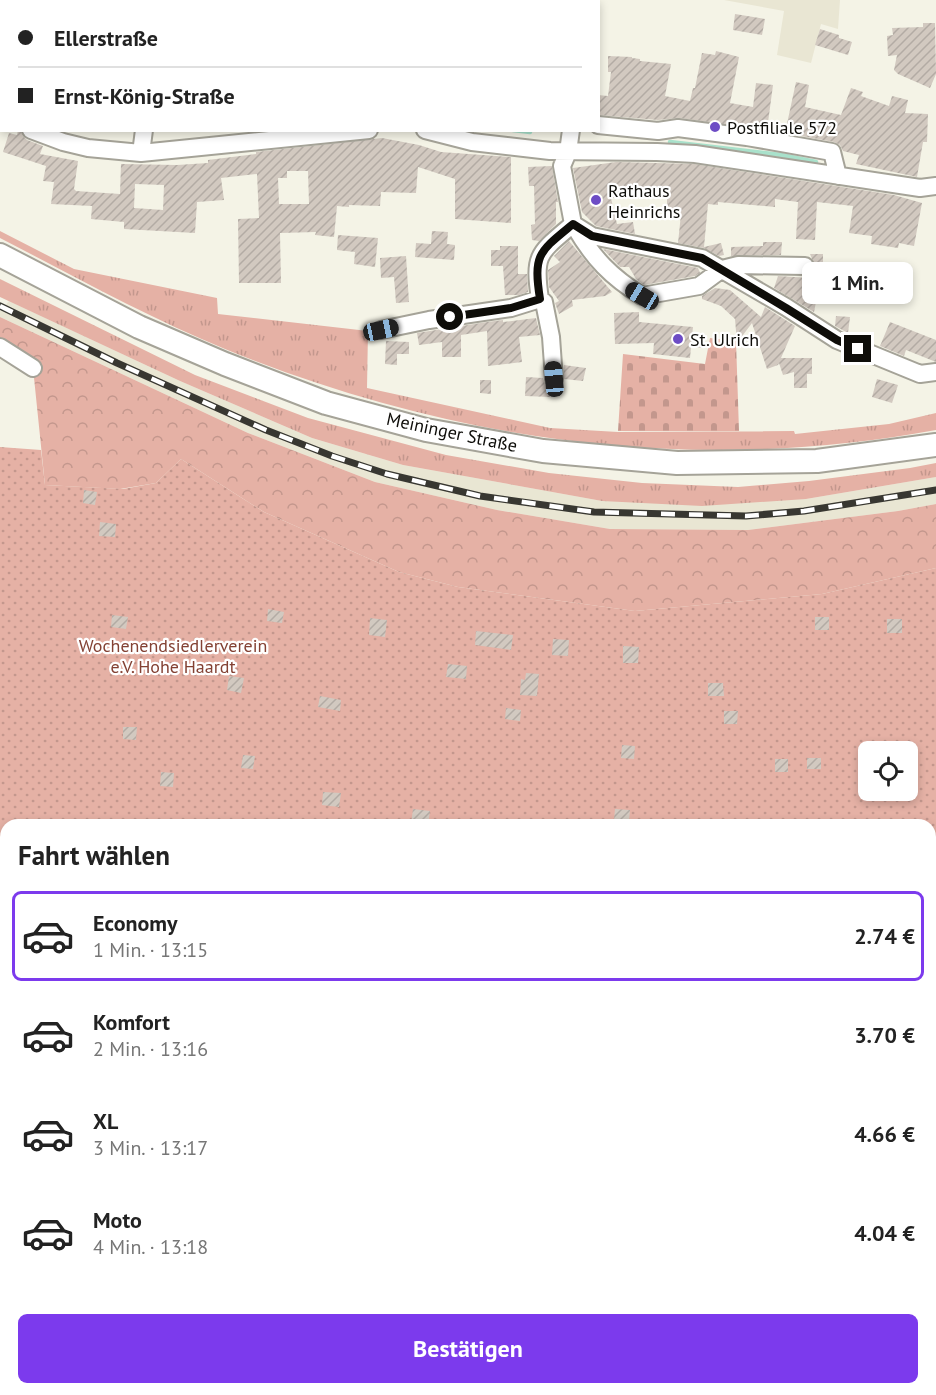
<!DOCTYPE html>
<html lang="de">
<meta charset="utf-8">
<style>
:root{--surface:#fff;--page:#f2f2f2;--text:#222;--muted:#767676;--line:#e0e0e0;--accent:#7c3aed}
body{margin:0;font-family:"PT Sans",sans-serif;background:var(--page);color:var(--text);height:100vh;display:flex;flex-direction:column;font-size:22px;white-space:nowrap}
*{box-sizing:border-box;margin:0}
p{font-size:20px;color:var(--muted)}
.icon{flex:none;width:33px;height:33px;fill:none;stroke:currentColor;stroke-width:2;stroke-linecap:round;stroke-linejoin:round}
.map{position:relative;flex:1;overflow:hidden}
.side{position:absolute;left:0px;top:819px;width:936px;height:576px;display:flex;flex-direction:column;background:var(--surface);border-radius:18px 18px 0 0;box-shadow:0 3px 9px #0003}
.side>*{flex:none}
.guide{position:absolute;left:0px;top:0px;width:600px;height:132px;box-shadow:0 3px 9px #0003;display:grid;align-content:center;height:132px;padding:0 18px;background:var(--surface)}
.tools{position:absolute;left:858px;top:741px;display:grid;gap:12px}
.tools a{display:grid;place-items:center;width:60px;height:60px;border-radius:9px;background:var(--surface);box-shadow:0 3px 9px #0003;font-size:30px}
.end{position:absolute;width:27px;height:27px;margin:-14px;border:8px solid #0e0d09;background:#fff;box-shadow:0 0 0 3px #fff}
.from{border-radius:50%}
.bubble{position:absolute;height:42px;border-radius:9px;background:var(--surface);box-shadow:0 3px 9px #0003;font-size:20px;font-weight:700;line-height:42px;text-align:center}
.car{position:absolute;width:18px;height:36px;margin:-18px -9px;border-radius:8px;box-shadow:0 0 4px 2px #0007;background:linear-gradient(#222 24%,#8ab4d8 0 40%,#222 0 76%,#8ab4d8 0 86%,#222 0)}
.guide b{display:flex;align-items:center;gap:21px;height:57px;font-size:22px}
.guide b+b{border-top:2px solid var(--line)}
.guide i{width:15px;height:15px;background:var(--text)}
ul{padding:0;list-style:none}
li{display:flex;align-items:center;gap:18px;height:90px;margin:0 12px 9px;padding:0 6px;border:3px solid transparent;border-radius:9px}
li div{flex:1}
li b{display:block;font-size:22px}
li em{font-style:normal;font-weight:700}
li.on{border-color:var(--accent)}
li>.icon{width:54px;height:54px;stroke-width:1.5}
h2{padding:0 18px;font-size:27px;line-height:72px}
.button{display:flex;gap:12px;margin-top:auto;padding:12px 18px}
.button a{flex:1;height:69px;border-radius:9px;background:var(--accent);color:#fff;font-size:24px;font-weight:700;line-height:69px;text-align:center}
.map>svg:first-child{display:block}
.built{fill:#e9e6d3}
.grass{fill:url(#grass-tufts)}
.forest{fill:url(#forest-crowns)}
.cemetery{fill:url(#cemetery-stones)}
.garden{fill:url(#garden-dots);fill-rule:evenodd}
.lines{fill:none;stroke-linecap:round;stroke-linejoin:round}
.stream{stroke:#a9e1cb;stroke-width:4.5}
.building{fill:url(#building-hatch);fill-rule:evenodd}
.street-casing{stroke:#a5a398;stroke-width:20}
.secondary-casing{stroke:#a5a398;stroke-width:26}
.street{stroke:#fff;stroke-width:16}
.secondary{stroke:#fff;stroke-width:22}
.rail-casing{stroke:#383731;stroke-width:7}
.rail{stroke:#fff;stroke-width:4.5;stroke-dasharray:14;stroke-linecap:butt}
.route{stroke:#0e0d09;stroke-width:8}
.poi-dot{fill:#6d4cc5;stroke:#fff;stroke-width:2}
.labels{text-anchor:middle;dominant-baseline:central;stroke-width:4.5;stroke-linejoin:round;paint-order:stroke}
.poi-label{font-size:18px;fill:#0e0d09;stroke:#fff;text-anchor:start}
.street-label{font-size:18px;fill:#0e0d09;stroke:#fff}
.park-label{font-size:18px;fill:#834133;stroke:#fff}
</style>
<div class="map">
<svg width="936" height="1395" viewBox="0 0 936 1395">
<defs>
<pattern id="grass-tufts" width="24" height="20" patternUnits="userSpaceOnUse" patternTransform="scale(1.5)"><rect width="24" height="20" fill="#e5b1a5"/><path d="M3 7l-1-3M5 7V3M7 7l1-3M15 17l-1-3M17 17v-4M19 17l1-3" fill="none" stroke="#c3978d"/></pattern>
<pattern id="forest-crowns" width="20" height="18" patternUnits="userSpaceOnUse" patternTransform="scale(1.5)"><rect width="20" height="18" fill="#e5b1a5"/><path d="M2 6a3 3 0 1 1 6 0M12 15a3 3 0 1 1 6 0" fill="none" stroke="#c3978d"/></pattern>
<pattern id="cemetery-stones" width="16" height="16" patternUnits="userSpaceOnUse" patternTransform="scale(1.5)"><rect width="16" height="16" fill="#e5b1a5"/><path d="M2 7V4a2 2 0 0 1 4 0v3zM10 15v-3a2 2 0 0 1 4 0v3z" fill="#c3978d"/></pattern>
<pattern id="garden-dots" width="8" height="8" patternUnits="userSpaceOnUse" patternTransform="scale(1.5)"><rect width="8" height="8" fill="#e5b1a5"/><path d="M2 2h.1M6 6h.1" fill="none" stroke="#c3978d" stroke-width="1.8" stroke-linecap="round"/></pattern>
<pattern id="building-hatch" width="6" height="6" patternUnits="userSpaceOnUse" patternTransform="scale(1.5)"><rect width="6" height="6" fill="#d2c9c0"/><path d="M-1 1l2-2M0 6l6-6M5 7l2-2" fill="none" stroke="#b3aba4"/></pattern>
</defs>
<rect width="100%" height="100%" fill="#f4f3e6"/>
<path class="built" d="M724,0H840L838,29L821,24L811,63L777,55L784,11Z
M9,301L180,381L312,438L403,465L602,501L806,499L936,477V504L898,511L748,530L610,529L497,510L375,482L248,433L0,317V311Z"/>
<path class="grass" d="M0,231L74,269L217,298L218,314L368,331L367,388L550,428L618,432L794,431L795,434L889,424L936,413V430C693,475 453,442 225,349C147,317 74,276 0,238Z
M0,279L195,375L308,418L446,455L549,473L642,483L738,487L809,481L910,468L936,463V477L806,499L702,506L602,501L403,465L312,438L180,381L0,297Z"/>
<path class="forest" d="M0,317L248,433L375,482L497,510L610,529L748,530L898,511L936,504V568L822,594L635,611L458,587L399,572L264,512L181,459L156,483L120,489L45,485L33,368L0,347Z
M117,1389H896L901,1395H118Z"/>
<path class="cemetery" d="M710,338L736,341L739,431H618L623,354L705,364Z"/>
<path class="garden" d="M0,447L41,450L45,485L123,489L156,483L181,459L264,512L399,572L458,587L635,611L822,594L936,568V1395H901L896,1389H930V825H6V1389H117L118,1395H0ZM868,752H908V790H868Z"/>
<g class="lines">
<path class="stream" d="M513,130L530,132
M670,142L781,155L816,162"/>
</g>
<path class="building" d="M735,14L765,19L762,35L733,30Z
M923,23H935L936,74L930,88L898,74L894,70L897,55L888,56L887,36L893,35L892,28L923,27Z
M820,29L839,35V38L852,42L848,55L815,45Z
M716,51L739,57L730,103L753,107L756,83L773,85L767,130L679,118L658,120L598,115V95L608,96L611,72H608V56L632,57V58L640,59V61L671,64L665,96L690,101L693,88H695L702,53L715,55Z
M796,82L809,85L805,107L841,115L851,88L863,92L861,96L889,106L892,96L908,100L905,113L928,114L927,142H923L917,177L856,164L859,155L843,151L840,145L834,142L785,133Z
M18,130H21L23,136L27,140L43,146L40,154L78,161L74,189L76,191L120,194L121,164L177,165L208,163V160L256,154V152L382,138L419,145L441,152L511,157V223L455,219V179L418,167L416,193L381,192L380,206L349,205V207L337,206L334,237L315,235L316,232L280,233L281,283H239L238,219L259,218L257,174L221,178L224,200L197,202L195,233L124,229V222L91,219L92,206L51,204L54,182L43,181L46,166L3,152L9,133L17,135ZM287,171H308L309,204H279L278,178H287ZM135,184L164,185L163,210L134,208Z
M616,162L694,164L894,195L922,203L914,246L899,243L898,248L871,244L872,236L849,233L853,206L817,202L815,240L796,239L798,202L775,199V207L718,202V205L708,204L704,247L721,243L724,255L719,256L704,248L678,243L681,214H667V187L628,190L629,196L611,198L617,224L633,222L635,234L596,226L582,212L573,168Z
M552,166L558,202H556V224L539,241L532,240L531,225L535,224L534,186H529L528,167Z
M432,231L448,232L447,244L455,245L454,260L415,257L416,243L431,244Z
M338,235L378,238L375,267L354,264L355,252L337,250Z
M569,241L612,292L605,296L572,300L573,306L559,314L555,303L559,301L549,287L548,270L560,262L554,256Z
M763,242H782L781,255L731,256V247L763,246Z
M500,246H518V274H527L528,292L519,295H505L503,266H491V250H500Z
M603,249L698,268L700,273L695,276L644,285L636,279L629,267H620Z
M810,254H823V271H834V302H816L814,312L774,288L778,276L811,278L815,266Z
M406,256L409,302L396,303L394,277L381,278L380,258Z
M715,288L730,290L761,317L765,307L795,326L781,358H812V374H807V388H794V372L783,375L779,363L778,365L767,369L752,323L737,343L735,319L721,306L702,299V296Z
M639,312V322L693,327L692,336H702V348L691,347L690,358L653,354L654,343L615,344L614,313Z
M836,316L850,317L848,333L835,326Z
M536,318L540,335L519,337L522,362L488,366L487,331L461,335V357H442V342L419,345L417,333L487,322V325V322L503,320V322Z
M890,322L936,340V362L906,350L904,356L880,346Z
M386,341L409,342V354H397V365L385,364Z
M564,365L586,368L583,381L564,379Z
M526,377L543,378L545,384L550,389V397L525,396Z
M877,379L898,385L892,403L872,397Z
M480,380H491V394L480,393Z
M84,490L97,492L95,505L83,503Z
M100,522L116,524L115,537L99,536Z
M268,609L284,612L282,623L267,621Z
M112,615L128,617L126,629L111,627Z
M815,617H829V630H815Z
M370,618L387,620L385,637L369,635Z
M887,619H902V633H887Z
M476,631L513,635L511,650L475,645Z
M553,639L569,640L568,656L552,655Z
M623,646L639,647L638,663H623Z
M448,664L467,666L466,679L446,677Z
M526,673L539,674L537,696L520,695L521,679L525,680Z
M229,676L244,678L241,693L227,690Z
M708,683H723L724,696H708Z
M320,696L341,700L340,711L318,707Z
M506,708L521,710L520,721L505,719Z
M724,711H738L737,724H724Z
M123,727H137L136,740L123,739Z
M622,745L635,746L634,759L621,758Z
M243,755L255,756L253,769L241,768Z
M807,758H821V769H807Z
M775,759H788V772H775Z
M161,772L174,773L173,787L160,786Z
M323,792L341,793L339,807L322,805Z
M413,809L430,811L428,825L411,824Z
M615,809L630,810L629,821L614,820Z"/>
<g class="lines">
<defs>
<path id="street" d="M44,0V2
M432,0L433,2
M0,51L2,52
M0,118L2,119
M598,125L658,131L678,128L747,137L832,152L838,176
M31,130L63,142L88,148L141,153L369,130
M425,130L472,142L550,151L657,152L695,154L920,188L936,186
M141,153L144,130
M573,224L592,236L702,258L786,307L837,340L920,374L936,372
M575,227C593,258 611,277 642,296L699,286L722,269L738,265L805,266
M381,330L429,320L511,308L540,299
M0,347L33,368
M554,379L551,337L544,302L540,299C533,254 539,253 573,224L562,166L568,152L571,130"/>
<path id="secondary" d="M0,255L139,327L225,364L326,403L426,430L543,451L677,463L817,461L936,445"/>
</defs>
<use href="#street" class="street-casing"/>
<use href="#secondary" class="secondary-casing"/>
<use href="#street" class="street"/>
<use href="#secondary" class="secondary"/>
<defs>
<path id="rail" d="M0,306L117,363L266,430L332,456L387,474L480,496L594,512L746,516L804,511L936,490"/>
</defs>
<use href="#rail" class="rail-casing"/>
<use href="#rail" class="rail"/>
</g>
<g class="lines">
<path class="route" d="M450,317L511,308L540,299C533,254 539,252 573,224L592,236L702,258L786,308L837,340L858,349"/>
</g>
<g class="poi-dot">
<circle cx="715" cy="127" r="6"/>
<circle cx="596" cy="200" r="6"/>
<circle cx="678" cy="339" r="6"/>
</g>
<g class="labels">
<g class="poi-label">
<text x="727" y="127">Postfiliale 572</text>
<text x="608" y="190">Rathaus<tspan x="608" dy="21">Heinrichs</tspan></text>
<text x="690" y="339">St. Ulrich</text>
</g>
<g class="street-label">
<text transform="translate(452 432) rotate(12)">Meininger Straße</text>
</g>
<g class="park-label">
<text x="173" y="645">Wochenendsiedlerverein<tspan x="173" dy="21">e.V. Hohe Haardt</tspan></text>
</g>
</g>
</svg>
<div class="tools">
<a><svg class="icon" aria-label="locate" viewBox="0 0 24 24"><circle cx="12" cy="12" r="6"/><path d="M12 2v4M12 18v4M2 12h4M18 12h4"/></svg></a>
</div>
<i class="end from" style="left:450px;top:317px"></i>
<i class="end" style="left:858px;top:349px"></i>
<div class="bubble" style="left:802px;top:262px;width:111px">1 Min.</div>
<i class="car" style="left:642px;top:296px;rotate:301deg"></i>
<i class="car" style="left:381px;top:330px;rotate:78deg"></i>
<i class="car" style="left:554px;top:379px;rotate:355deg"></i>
<div class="guide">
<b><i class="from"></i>Ellerstraße</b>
<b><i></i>Ernst-König-Straße</b>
</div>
<section class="side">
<h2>Fahrt wählen</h2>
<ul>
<li class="on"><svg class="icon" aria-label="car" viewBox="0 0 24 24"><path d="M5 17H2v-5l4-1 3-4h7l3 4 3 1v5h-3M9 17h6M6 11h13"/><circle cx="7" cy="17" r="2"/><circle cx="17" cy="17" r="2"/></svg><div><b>Economy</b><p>1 Min. · 13:15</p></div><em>2.74 €</em></li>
<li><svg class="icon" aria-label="car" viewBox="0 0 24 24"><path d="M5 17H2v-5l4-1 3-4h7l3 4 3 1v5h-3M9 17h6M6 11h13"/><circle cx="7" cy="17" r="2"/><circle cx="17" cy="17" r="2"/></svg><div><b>Komfort</b><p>2 Min. · 13:16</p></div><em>3.70 €</em></li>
<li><svg class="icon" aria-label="car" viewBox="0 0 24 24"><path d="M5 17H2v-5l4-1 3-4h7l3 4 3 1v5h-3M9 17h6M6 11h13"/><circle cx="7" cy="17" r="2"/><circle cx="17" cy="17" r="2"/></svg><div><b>XL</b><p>3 Min. · 13:17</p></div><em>4.66 €</em></li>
<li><svg class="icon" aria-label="car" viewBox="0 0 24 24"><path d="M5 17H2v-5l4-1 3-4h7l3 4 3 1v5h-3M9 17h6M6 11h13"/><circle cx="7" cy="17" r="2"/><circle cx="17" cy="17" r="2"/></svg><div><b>Moto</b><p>4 Min. · 13:18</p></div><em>4.04 €</em></li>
</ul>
<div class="button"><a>Bestätigen</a></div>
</section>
</div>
